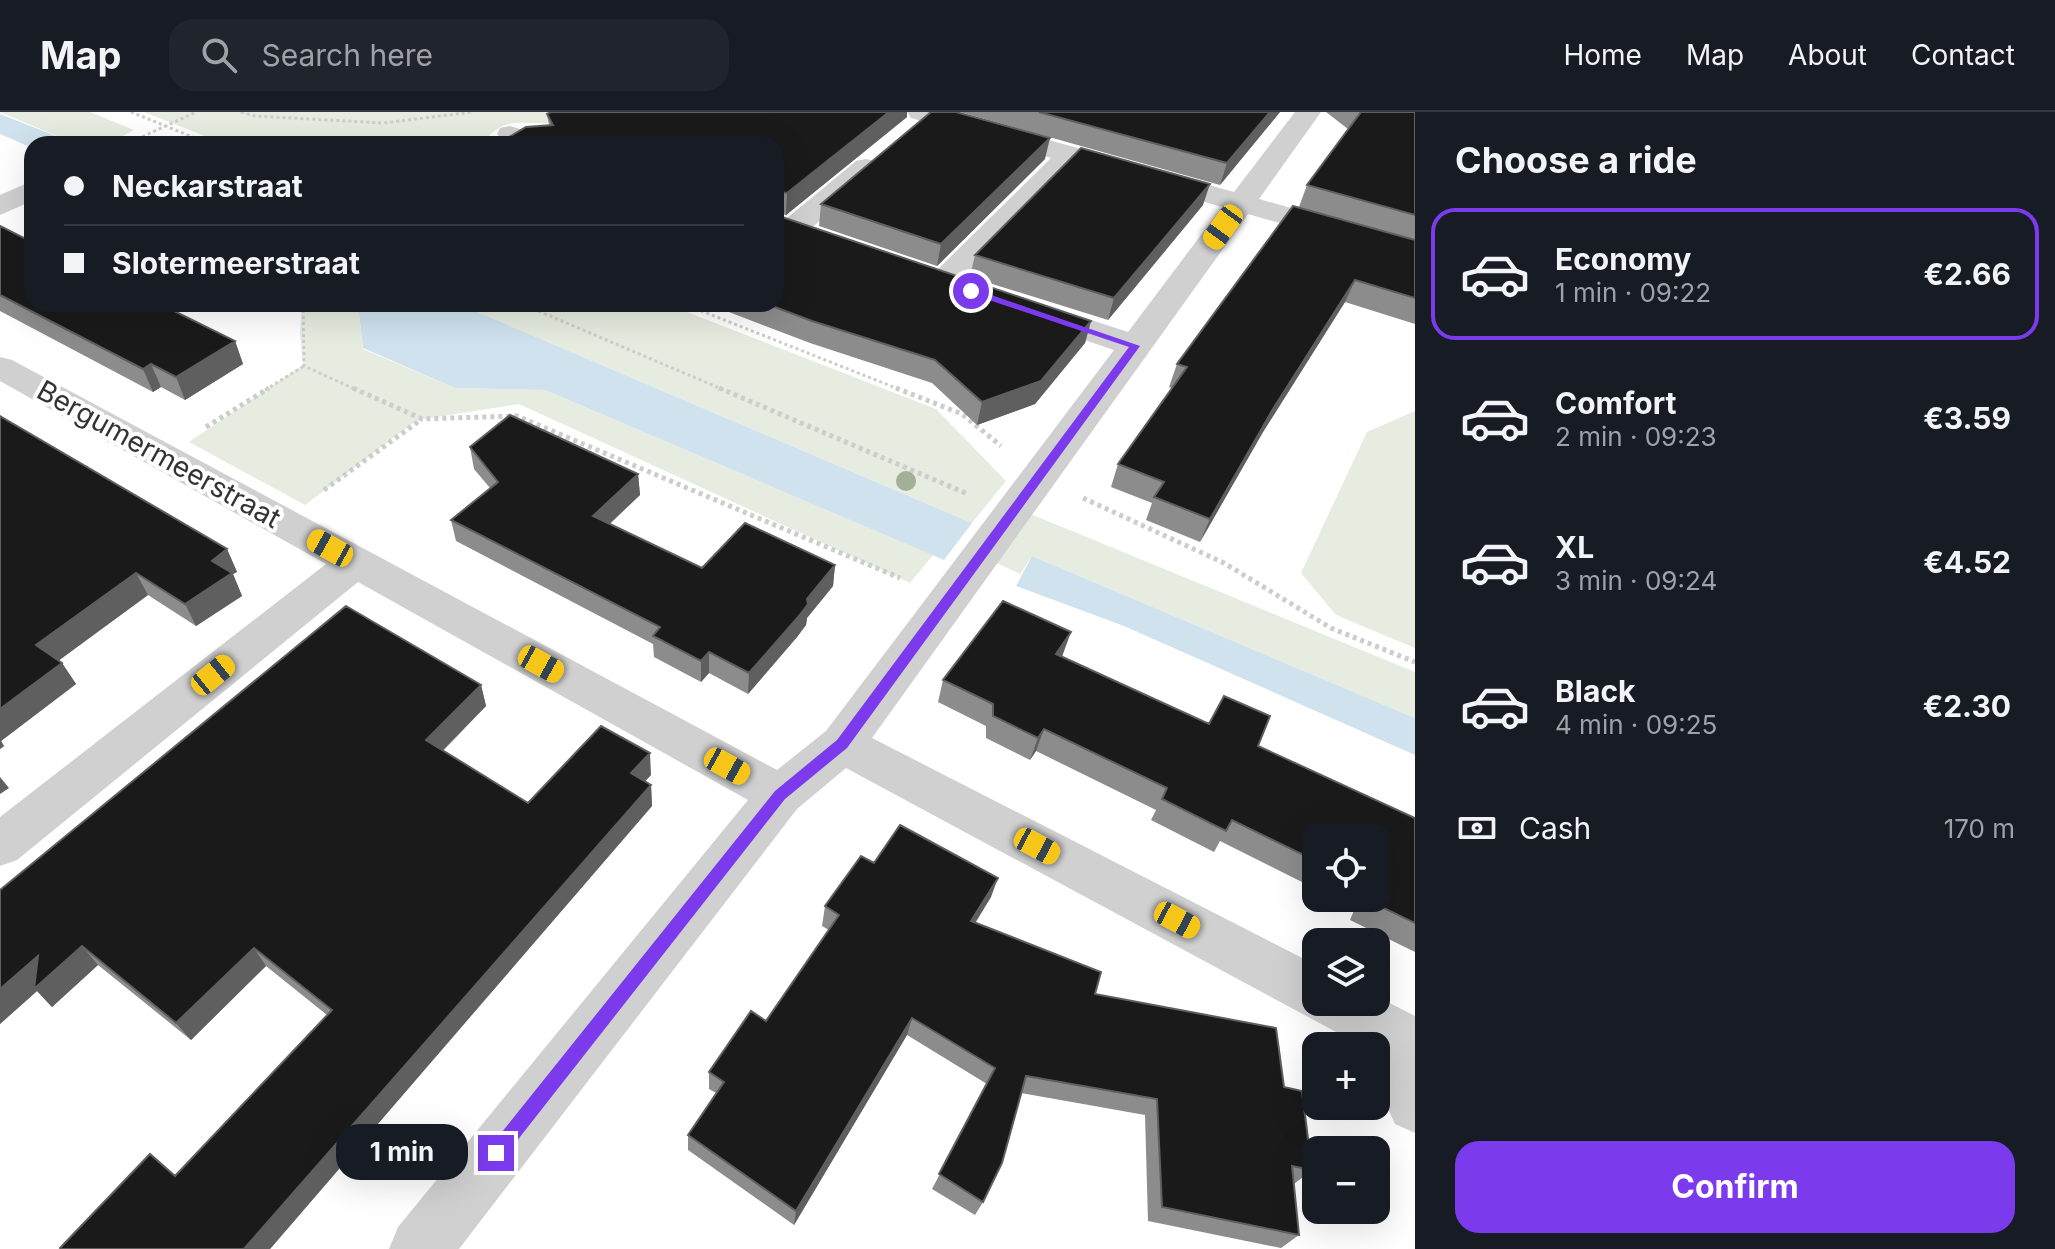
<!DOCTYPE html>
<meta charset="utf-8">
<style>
:root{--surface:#171b24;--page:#20242c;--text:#f1f3f6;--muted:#9ea1a6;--line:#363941;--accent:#7c3aed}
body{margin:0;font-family:Inter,sans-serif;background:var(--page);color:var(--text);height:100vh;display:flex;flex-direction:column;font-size:30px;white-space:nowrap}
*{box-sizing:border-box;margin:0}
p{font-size:26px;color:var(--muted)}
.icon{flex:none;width:44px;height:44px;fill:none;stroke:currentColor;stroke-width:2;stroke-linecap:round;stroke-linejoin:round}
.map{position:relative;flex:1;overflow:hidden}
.drawer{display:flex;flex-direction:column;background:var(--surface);width:640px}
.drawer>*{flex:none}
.banner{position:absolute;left:24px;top:24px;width:760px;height:176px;border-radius:24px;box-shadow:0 8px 32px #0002;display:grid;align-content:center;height:176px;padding:0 40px;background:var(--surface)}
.tools{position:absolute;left:1302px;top:712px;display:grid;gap:16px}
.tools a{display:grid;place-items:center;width:88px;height:88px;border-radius:16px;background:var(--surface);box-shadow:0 8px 32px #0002;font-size:40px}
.end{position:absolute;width:36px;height:36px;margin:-18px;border:10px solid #7c3aed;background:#fff;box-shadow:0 0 0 4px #fff}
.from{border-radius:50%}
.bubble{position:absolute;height:56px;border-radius:24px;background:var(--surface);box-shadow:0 8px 32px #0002;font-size:26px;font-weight:700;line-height:56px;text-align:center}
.car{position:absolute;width:24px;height:48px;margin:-24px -12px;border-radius:10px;box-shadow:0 0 6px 2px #0007;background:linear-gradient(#f5c518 24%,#345 0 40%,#f5c518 0 76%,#345 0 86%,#f5c518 0)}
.banner b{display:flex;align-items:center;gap:28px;height:76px;font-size:30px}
.banner b+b{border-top:2px solid var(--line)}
.banner i{width:20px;height:20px;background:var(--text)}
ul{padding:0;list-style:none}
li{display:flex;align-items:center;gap:24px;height:132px;margin:0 16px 12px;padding:0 24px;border:4px solid transparent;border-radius:24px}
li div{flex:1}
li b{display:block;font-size:30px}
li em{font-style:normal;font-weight:700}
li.selected{border-color:var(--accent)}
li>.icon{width:72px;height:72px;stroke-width:1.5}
h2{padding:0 40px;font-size:36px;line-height:96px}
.pay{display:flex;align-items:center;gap:20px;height:88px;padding:0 40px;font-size:30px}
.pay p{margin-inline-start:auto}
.action{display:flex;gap:16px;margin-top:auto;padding:16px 40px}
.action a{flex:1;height:92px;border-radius:24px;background:var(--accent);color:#fff;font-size:32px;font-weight:700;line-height:92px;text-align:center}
header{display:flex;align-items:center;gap:48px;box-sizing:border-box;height:112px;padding:0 40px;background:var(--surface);border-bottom:2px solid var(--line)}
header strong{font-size:38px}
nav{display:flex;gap:44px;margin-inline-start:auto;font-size:28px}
.search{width:560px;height:72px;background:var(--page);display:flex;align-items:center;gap:20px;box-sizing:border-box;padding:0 28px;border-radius:24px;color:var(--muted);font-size:30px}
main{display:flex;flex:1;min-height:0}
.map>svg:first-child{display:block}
.green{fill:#e6ecdf}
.water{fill:#cfe2ee}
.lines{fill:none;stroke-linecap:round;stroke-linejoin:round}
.path-far1{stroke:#cdcdcd;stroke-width:3;stroke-dasharray:3 3;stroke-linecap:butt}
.path{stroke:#cdcdcd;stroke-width:5;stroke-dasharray:4 4;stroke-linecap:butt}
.minor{fill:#d0d0d0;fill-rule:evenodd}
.tree{fill:#a2b095}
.wall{fill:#8c8c8c}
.shaded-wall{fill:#5f5f5f}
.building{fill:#1a1a1a;stroke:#5f5f5f;stroke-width:2}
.route{fill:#7c3aed}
.labels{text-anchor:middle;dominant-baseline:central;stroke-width:8;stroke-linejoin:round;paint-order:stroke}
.street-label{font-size:28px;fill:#333;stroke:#fff}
</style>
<header>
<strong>Map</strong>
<div class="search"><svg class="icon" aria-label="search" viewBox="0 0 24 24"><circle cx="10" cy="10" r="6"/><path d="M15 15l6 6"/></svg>Search here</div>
<nav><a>Home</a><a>Map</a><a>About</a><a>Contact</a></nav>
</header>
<main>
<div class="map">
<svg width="1415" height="1137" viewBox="0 0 1415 1137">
<rect width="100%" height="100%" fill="#fff"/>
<path class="green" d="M0,0H90L134,18L107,32H76Z
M144,0H581C572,3 560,10 550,11C527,13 506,4 488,25V32H225Z
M302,192H358L363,237L455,276L545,278L933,443L910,471L519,292L417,308L305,393L189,330L303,253L300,222Z
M459,192H666L936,297L1006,369L972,411Z
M1415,299V536L1336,503L1301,461L1367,320Z
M1028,401L1415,560V606L1032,444L1020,462L997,451Z"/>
<path class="water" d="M0,2L76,32H32V36L0,22Z
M358,192H459L972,411L944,448L545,278L455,276L363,236Z
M1032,444L1415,606V643L1124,514L1016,474Z"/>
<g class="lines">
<path class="path-far1" d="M131,0L210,32
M241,0L255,4L383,11L473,0
M126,32L196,0
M303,192L304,254L357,278
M522,192L724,278
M684,192L901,278
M265,278L304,254"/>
<path class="path" d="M353,276L422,307L517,304L900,466
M719,276L968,382
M896,276L962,302L1001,334
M206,315L269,276
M324,378L422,307
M1083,386L1224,451L1331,516L1415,550"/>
<path class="minor" d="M907,0H949L1234,80L1295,0H1321L1259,87L1415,131V150L1248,102L872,626L1316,853V890H1376V884L1415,904V1021L1395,1012L1386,992L1376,934H1362L846,656L797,697L459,1137H389L398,1115L748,688L358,470L17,748L0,754V705L326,452L0,269V245L12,248L777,658L826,619L1114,238L1020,206L1015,199L1020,192L1031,189L1042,192L1128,220L1222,95L1075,53L955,176L944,178L933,176L928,169L933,162L1051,46L911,6Z
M510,14L549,26L553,32C535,32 508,37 497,22L500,16Z
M866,47L876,49L880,55L876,61L802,124L791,127L780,124L776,118L780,112L856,49Z
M32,69V89L0,103V83Z"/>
</g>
<circle class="tree" cx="906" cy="369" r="10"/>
<path class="wall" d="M551,0H907V5L786,103L776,101V32L549,13L547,2Z
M960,0H1280L1220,73Z
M1326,0H1415V128L1299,95L1307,73L1348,17Z
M1045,47L937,154L819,114L821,92Z
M1203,93L1108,208L970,165L975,143Z
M776,103L1091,209L1085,231L1035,292L977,313L932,271L810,231L708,192H776Z
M0,114L235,229L243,252L185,288L161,275L153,280L0,199Z
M1415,128V212L1345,190L1263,320L1200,430L1146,408L1152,391L1111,375L1118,352L1172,276L1169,275L1177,252Z
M0,304L227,437L237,460L233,462L242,484L196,514L148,483L59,548L62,551L76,572L1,629L4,634L0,637Z
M470,335L638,362L640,383L610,412L702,456L835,453L833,474L807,506L806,513L797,525L748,582L709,561L701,570L654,545L653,532L456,429L451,408L490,376L474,357Z
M1063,542L1062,545L1415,706V840L1350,808L1355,796L1335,786H1376V726H1316V777L1220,729L1214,740L1151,708L1156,698L1036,639L1030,648L986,626V614L938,590L943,568Z
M481,573L486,594L443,639L528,691L651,663L645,669L651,673L652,694L270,1137H61L175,1064L327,903L266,854L191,928L98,853L52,895L37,879L0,912V778Z
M874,751L991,785L975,810L1095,882L1284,975L1312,1058L1294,1072L1299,1123L1281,1136L1148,1109L1145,1003L1021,981L983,1090L975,1103L932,1077L987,972L907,923L794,1113L688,1038V1023L716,981L709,977V960L766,909L829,818L822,814L825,794Z"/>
<path class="shaded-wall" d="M889,0H907V5L786,103L787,81Z
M1270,0H1280L1220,73L1227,51Z
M1050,26L1045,47L937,154L941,132Z
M1210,72L1203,93L1108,208L1114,186Z
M1355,168L1345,190L1263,320L1200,430L1210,407L1273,297Z
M1091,209L1085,231L1035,292L977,313L982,290Z
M235,229L243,252L185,288L176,265Z
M151,252L161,275L153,280L143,257Z
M638,362L640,383L595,425L593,404Z
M227,437L237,460L233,462L242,484L196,514L185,492L212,449Z
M835,453L833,474L807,506L806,513L797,525L748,582L749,561L807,487Z
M136,461L148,483L50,555L36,533Z
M1071,520L1063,542L1048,565L1056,542Z
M709,540V561L701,570V549Z
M62,551L76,572L1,629L4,634L0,637V597Z
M481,573L486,594L432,649L426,628Z
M1044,617L1036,639L1030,648L1038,626Z
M650,641L651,663L633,682L631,661Z
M0,665L9,676L0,682Z
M651,673L652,694L270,1137H244Z
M998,766L991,785L965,828L971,809Z
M82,834L98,853L52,895L37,879L0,912V877L38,844Z
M254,836L266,854L191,928L176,911Z
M912,906L907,923L794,1113L796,1099Z"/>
<path class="building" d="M551,0H889L787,81L776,79V32H497L526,15L553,13L547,2Z
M931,0H956L1050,26L941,132L821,92Z
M1039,0H1270L1227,51Z
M1361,0H1415V103L1307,73Z
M1081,36L1210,72L1114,186L975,143Z
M1293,94L1415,128V186L1355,168L1273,297L1210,407L1154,385L1164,370L1118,352L1187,255L1177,252Z
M776,102V103L1091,209L1041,269L982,290L935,248L812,209L767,192H776Z
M0,114L32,130V192H160L235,229L176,265L151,252L143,257L0,183Z
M510,303L638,362L593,404L702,456L745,411L835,453L807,487L808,492L799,504L749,561L709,540L701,549L653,524L660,515L451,408L498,370L470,335Z
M0,304L227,437L212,449L232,461L185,492L136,461L36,533L62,551L0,597Z
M1003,489L1071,520L1056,542L1209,612L1224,584L1270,604L1258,634L1415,706V811L1367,788L1368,786H1376V726H1316V749L1232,708L1226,719L1162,687L1167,676L1044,617L1038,626L993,604V592L943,568Z
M346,494L481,573L426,628L528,691L601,614L650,641L631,661L651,673L244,1137H61L60,1136L150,1042L175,1064L332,898L254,836L176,911L82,834L34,877L38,844L0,877V778Z
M900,713L998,766L971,809L1101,860L1095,882L1276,916L1284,975L1302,979L1312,1058L1292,1054L1299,1123L1162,1095L1157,987L1026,964L1002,1051L983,1090L939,1062L995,956L912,906L796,1099L688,1023L724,970L709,960L751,899L766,909L839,803L825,794L861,744L874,751Z"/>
<path class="route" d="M971,176L1140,234L847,636L785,687L502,1048L496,1050L490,1048L487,1041L490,1035L775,679L837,628L1129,235L968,181Z"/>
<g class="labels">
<g class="street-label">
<text transform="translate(159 342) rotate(29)">Bergumermeerstraat</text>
</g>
</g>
</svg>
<div class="tools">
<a><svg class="icon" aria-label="locate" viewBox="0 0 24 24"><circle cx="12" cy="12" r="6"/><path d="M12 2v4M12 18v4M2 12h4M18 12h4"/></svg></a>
<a><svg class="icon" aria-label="layers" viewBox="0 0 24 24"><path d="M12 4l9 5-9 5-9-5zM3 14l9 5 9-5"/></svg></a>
<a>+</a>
<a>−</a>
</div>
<i class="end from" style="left:971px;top:179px"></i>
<i class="end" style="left:496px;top:1041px"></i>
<div class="bubble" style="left:336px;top:1012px;width:132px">1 min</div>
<i class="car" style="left:1223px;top:115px;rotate:216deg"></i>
<i class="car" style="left:330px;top:436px;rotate:299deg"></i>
<i class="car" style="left:541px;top:552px;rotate:119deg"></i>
<i class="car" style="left:213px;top:563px;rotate:51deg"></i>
<i class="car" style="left:727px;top:654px;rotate:119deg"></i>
<i class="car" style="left:1037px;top:734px;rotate:118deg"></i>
<i class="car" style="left:1177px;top:808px;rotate:118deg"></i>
<div class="banner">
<b><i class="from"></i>Neckarstraat</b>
<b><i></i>Slotermeerstraat</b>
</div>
</div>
<section class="drawer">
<h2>Choose a ride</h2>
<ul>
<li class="selected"><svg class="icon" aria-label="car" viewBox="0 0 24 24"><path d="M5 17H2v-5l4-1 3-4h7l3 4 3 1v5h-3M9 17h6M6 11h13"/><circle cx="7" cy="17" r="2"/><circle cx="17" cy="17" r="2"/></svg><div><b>Economy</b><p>1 min · 09:22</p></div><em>€2.66</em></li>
<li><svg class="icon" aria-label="car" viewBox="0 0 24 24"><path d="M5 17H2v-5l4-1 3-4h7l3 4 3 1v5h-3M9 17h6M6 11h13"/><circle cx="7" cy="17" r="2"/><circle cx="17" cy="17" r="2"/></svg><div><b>Comfort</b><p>2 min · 09:23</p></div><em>€3.59</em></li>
<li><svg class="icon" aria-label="car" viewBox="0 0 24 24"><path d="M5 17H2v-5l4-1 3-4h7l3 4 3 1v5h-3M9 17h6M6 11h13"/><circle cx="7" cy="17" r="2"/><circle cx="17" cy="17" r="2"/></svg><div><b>XL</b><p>3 min · 09:24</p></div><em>€4.52</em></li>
<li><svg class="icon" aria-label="car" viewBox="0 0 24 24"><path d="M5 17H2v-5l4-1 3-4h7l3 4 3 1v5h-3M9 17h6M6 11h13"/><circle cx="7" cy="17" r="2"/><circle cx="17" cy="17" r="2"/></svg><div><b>Black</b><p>4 min · 09:25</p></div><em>€2.30</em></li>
</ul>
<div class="pay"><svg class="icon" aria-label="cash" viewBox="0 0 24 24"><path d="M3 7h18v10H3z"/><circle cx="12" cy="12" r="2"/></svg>Cash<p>170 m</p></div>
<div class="action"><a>Confirm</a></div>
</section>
</main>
